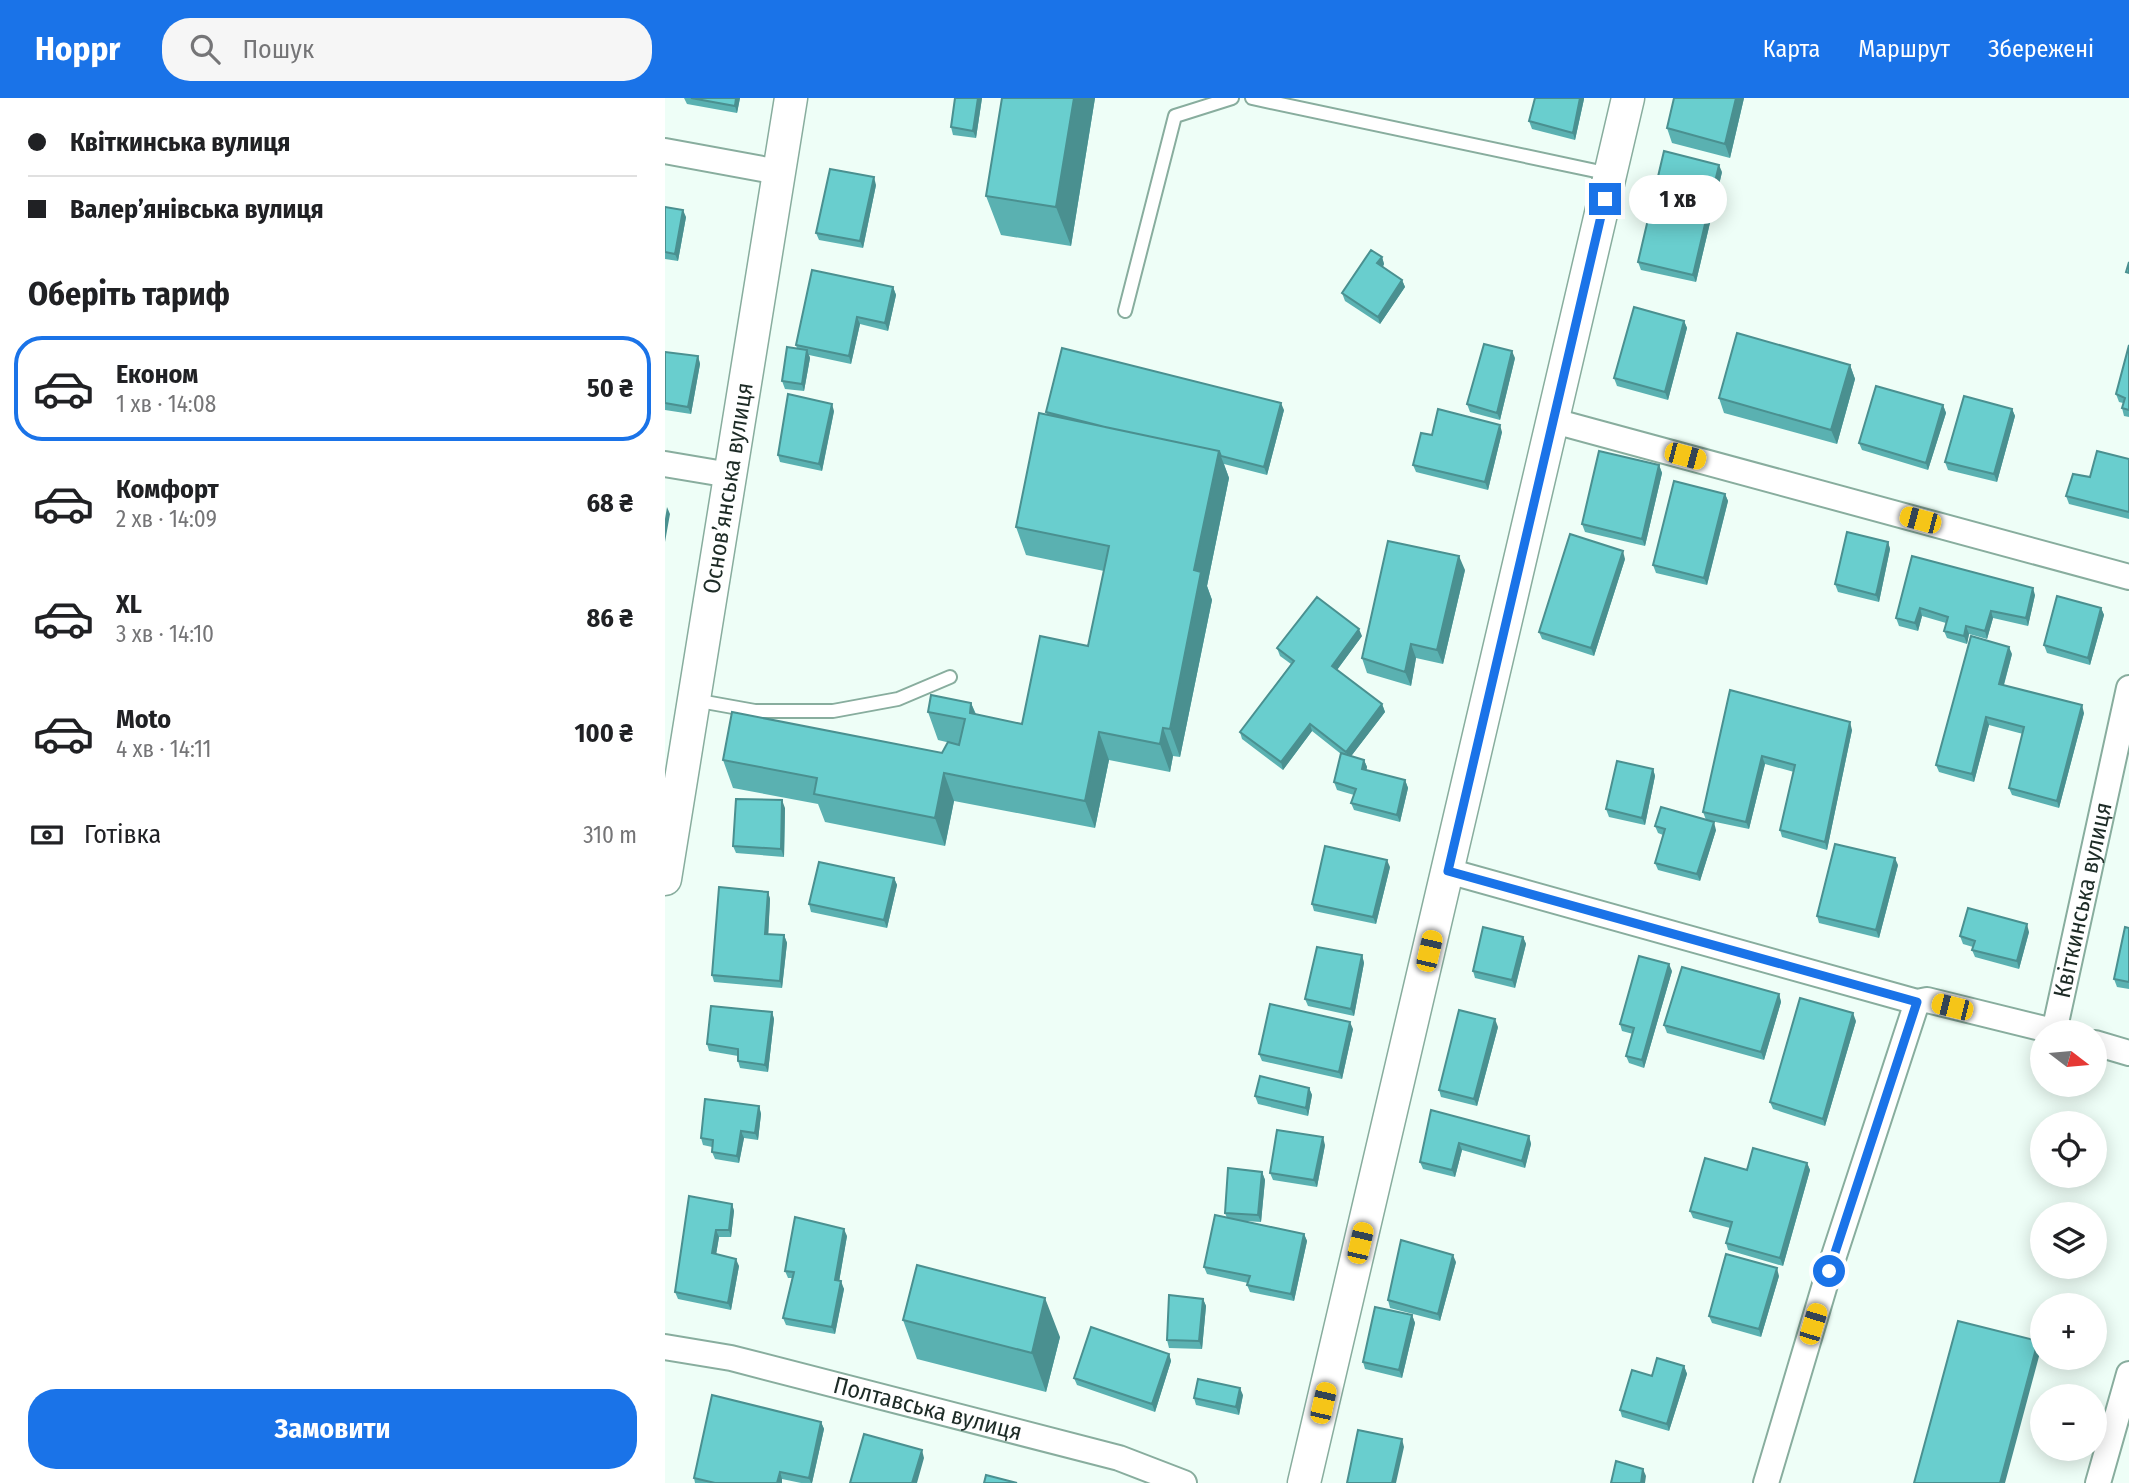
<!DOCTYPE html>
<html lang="uk">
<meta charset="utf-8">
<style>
:root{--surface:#fff;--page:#f6f6f6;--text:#202124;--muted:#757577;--line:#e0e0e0;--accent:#1a73e8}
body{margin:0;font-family:"Fira Sans Condensed",sans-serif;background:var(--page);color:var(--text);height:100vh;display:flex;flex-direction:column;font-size:26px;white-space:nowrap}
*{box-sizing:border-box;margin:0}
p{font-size:23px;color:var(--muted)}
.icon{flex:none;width:38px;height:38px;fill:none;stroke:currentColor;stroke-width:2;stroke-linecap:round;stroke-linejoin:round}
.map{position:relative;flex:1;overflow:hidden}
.drawer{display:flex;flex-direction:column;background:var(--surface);width:665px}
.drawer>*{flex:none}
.banner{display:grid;align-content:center;height:154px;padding:0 28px;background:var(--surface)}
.needle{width:46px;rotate:106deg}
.controls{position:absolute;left:1365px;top:922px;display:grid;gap:14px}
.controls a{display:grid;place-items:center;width:77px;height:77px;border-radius:50%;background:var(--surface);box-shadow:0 4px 18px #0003;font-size:35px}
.end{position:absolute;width:32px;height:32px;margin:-16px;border:9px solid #1a73e8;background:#fff;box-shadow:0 0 0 4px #fff}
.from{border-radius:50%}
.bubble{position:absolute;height:49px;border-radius:24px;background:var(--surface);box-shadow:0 4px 18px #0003;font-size:23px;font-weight:700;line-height:49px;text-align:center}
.car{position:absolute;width:21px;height:42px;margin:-21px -10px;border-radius:9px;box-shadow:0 0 5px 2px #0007;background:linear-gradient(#f5c518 24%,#345 0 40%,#f5c518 0 76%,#345 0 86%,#f5c518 0)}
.banner b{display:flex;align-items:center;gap:24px;height:66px;font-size:26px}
.banner b+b{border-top:2px solid var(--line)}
.banner i{width:18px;height:18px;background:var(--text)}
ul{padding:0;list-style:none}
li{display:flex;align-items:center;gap:21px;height:105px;margin:0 14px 10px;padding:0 14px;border:4px solid transparent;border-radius:28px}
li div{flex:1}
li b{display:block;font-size:26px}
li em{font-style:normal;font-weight:700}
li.on{border-color:var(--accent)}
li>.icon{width:63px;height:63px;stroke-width:1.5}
h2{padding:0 28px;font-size:32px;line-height:84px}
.pay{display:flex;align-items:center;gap:18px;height:77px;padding:0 28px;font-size:26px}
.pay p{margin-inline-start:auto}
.primary-button{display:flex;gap:14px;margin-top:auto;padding:14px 28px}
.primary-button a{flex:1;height:80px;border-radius:28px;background:var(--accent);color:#fff;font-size:28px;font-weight:700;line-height:80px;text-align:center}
header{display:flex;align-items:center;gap:42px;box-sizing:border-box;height:98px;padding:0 35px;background:var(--accent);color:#fff}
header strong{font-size:33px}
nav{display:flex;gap:38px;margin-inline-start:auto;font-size:24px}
.search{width:490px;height:63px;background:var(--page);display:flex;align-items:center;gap:18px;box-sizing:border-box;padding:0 24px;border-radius:28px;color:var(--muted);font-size:26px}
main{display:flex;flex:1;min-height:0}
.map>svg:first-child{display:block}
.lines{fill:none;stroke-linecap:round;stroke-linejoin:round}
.service-casing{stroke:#88ad9e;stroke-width:16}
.minor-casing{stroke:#88ad9e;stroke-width:28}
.tertiary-casing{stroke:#88ad9e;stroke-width:35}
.service{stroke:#fff;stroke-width:12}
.minor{stroke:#fff;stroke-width:24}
.tertiary{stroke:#fff;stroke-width:32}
.wall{fill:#5ab1b1}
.shaded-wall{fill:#4a9090}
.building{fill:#69cece;stroke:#4a9090;stroke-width:2}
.route{stroke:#1a73e8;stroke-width:9}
.labels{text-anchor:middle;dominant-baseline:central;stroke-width:7;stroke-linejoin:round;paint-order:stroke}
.street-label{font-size:24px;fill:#1d2b26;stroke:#fff}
</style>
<header>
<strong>Hoppr</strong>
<div class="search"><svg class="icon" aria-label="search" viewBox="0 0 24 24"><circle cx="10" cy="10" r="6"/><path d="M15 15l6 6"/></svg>Пошук</div>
<nav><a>Карта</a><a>Маршрут</a><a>Збережені</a></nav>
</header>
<main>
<section class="drawer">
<div class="banner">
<b><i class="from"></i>Квіткинська вулиця</b>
<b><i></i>Валер’янівська вулиця</b>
</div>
<h2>Оберіть тариф</h2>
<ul>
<li class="on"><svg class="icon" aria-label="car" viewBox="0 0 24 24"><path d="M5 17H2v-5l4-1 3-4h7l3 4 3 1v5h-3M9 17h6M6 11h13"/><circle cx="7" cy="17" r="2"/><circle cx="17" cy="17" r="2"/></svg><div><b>Економ</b><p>1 хв · 14:08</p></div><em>50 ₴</em></li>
<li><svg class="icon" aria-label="car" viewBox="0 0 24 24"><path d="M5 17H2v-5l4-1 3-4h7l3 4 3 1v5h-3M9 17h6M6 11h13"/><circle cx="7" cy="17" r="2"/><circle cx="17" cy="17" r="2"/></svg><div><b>Комфорт</b><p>2 хв · 14:09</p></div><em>68 ₴</em></li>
<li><svg class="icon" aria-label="car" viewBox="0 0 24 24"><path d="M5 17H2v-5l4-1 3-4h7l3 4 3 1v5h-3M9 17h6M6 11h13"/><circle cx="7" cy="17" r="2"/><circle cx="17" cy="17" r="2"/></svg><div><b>XL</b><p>3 хв · 14:10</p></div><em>86 ₴</em></li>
<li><svg class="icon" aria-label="car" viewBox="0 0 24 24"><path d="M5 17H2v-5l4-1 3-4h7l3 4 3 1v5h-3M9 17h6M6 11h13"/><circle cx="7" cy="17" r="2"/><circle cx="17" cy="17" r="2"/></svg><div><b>Moto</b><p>4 хв · 14:11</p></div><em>100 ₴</em></li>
</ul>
<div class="pay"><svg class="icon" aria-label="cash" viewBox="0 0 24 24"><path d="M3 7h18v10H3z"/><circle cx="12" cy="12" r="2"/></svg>Готівка<p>310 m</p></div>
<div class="primary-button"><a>Замовити</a></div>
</section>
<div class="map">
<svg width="1464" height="1385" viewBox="0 0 1464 1385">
<rect width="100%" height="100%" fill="#eefef7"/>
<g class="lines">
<defs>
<path id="service" d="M587,0L945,76
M460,213L510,18L567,0
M29,602L90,613H168L233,601L285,579"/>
<g id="minor">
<path d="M0,53L114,74"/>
<path d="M889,323L1464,479"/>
<path d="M0,366L65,377"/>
<path d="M783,773L1252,904L1262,902L1392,934"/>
<path id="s1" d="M1389,934L1464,590"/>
<path d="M1430,945L1464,955"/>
<path id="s2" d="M0,1249L66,1260L454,1360L519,1385"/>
<path d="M1101,1385L1164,1173L1252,904"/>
<path d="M1433,1385L1464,1276"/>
</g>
<g id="tertiary">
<path id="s3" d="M0,781L126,0"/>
<path d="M639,1385L963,0"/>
</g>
</defs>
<use href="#service" class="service-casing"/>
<use href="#minor" class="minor-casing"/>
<use href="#tertiary" class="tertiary-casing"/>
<use href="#service" class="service"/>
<use href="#minor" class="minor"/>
<use href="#tertiary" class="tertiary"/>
</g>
<path class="wall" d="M19,0H75L72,15L22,6Z
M290,0H317L311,40L288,37L286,29Z
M337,0H430L406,148L336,137L321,98Z
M1079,0L1065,60L1007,45L1002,30Z
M919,1L910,42L867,31L864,23Z
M1057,74L1031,184L976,172L973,164Z
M211,87L198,150L154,142L151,135Z
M0,109L21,119L13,163L0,161Z
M717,159L719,166L718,169L737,182L740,189L715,226L680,203L677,195Z
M228,189L231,197L223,233L195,226L186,266L144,257L145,260L139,293L120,291L117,283L132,251L131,247Z
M1019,223L1022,230L1003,302L952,288L949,280Z
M1464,247V319L1459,318L1457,310L1458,305L1454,304L1451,296Z
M0,254L33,258L35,266L26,316L0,312Z
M850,260L835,322L805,314L802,306Z
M1185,267L1190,281L1172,346L1059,315L1054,300Z
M1278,307L1281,315L1263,372L1197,352L1194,345Z
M1347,311L1350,318L1332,384L1283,372L1280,364Z
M619,312L602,377L559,366L564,380L542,488L547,502L515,659L508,658L505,674L444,662L430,730L289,703L280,748L160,724L153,706L68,690L58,662L277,655L294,647L273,642L263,614L306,605L311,616L357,626L423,548L439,473L361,457L351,429L382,317L381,314Z
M169,313L157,373L115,364L113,357Z
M837,334L823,392L751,374L748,367L767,337Z
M1464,361V421L1404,406L1401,398L1425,379Z
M994,367L997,375L980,448L920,434L917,426Z
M1060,396L1063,403L1042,487L991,475L988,467Z
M1223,444L1225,451L1214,504L1173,494L1170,486Z
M1247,458L1370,497L1363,528L1328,520L1322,541L1304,536L1302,546L1282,540L1279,533L1281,525L1257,518L1253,533L1234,528L1231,520Z
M960,461L929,558L877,541L874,534Z
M800,472L778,566L751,560L746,588L702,575L697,560Z
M1436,510L1439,517L1425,567L1382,555L1379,547Z
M697,538L672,572L717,606L720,614L686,658L699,662L702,669L701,672L740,682L743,690L735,724L689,712L686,705L689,697L672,692L669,684L676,656L647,633L618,672L577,641L575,634L626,566L615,558L612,550Z
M1347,556L1339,587L1419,615L1394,710L1347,697L1344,690L1358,636L1324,627L1309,684L1274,674L1271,667Z
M1065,592L1187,632L1162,752L1117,739L1115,732L1129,674L1100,666L1084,731L1041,722L1038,714Z
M988,671L990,678L980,727L944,719L941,711Z
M120,710L119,759L71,755L68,748Z
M990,728L1051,732L1035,783L993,772L990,765L998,737L993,735Z
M1233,767L1214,840L1154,825L1152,818Z
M725,769L711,826L649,813L647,806Z
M229,780L232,787L222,830L146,814L144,806Z
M103,794L105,801L103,836L119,837L122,845L117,890L49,884L47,877Z
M1464,830V891L1452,889L1449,881Z
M1364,834L1354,871L1310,859L1307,852L1308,849L1298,846L1295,838Z
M858,839L861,846L850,890L810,880L808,873Z
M697,857L699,865L689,918L643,908L640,901Z
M1007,873L979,970L964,965L961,958L968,936L957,933L955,926Z
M1114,896L1116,904L1099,962L1002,935L999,927Z
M107,914L109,921L103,974L75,970L73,963V958L44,953L42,946Z
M1191,923L1160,1028L1108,1011L1105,1004Z
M833,929L812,1008L776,999L774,992Z
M688,931L677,981L597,963L594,956Z
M644,990L647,997L643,1018L593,1006L590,998Z
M94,1008L96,1016L93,1042L79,1040L74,1065L50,1061L47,1054V1049L38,1047L36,1040Z
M766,1012L864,1038L866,1046L860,1070L797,1052L790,1079L758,1071L755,1064Z
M660,1047L652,1089L608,1082L605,1075Z
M1142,1065L1145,1072L1118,1168L1063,1152L1061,1145L1065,1130L1028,1120L1025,1113L1082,1072Z
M597,1074L600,1082L596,1124L580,1123L639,1136L642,1143L629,1203L585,1194L582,1187L583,1185L542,1176L539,1169L562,1120L560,1115Z
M67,1106L69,1113L66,1139H54L51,1156L74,1168L66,1212L13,1201L10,1194Z
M182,1138L174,1183L179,1191L170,1236L121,1227L118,1220L127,1180H123L120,1173Z
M791,1164L775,1223L725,1210L723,1202Z
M1114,1178L1096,1239L1047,1225L1044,1218Z
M538,1201L541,1208L537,1251L504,1250L502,1242Z
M747,1217L750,1225L737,1280L700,1271L698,1264Z
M238,1222L395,1239L381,1294L252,1261Z
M504,1256L506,1263L490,1314L412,1287L409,1280Z
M1019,1268L1022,1276L1004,1333L957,1319L955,1312L987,1278Z
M578,1297L574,1317L531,1307L529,1300Z
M156,1324L159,1331L147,1385H136L117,1381V1385H30L29,1380Z"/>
<path class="shaded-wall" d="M71,0H75L72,15L70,8Z
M313,0H317L311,40L308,33Z
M409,0H430L406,148L391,109Z
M915,0H919V1L910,42L908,35Z
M1071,0H1079L1065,60L1060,46Z
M1054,67L1057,74L1031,184L1028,177Z
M209,79L211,87L198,150L195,143Z
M18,112L21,119L13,163L10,156Z
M717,159L719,166L715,173L712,165Z
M737,182L740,189L715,226L713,219Z
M228,189L231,197L223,233L220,225Z
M192,219L195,226L186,266L184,258Z
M1019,223L1022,230L1003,302L1000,294Z
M142,252L145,260L139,293L137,286Z
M847,253L850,260L835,322L832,315Z
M33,258L35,266L26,316L23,309Z
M1185,267L1190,281L1172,346L1166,332Z
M616,305L619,312L602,377L599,369Z
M167,306L169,313L157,373L154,366Z
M1278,307L1281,315L1263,372L1261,365Z
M1347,311L1350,318L1332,384L1329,376Z
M835,327L837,334L823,392L820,384Z
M554,353L564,380L542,488L547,502L515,659L505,631L529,472Z
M994,367L997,375L980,448L977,441Z
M1060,396L1063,403L1042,487L1039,480Z
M2,409L5,416L0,444V421Z
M1223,444L1225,451L1214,504L1211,497Z
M958,453L960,461L929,558L926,550Z
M794,458L800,472L778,566L772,552Z
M1368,490L1370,497L1363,528L1361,520Z
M1255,510L1257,518L1253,533L1250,525Z
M1436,510L1439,517L1425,567L1423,560Z
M1326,513L1328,520L1322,541L1320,533Z
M1301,528L1304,536L1302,546L1299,538Z
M694,531L697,538L669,576L667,568Z
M746,546L751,560L746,588L740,574Z
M1344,549L1347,556L1337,593L1334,586Z
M306,605L317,633L305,615Z
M717,606L720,614L684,661L681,654Z
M1417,607L1419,615L1394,710L1392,703Z
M1321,619L1324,627L1309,684L1307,676Z
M1185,624L1187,632L1162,752L1160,744Z
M645,626L647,633L618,672L616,664Z
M498,630L508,658L505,674L495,646Z
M434,634L444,662L430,730L420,703Z
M1097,658L1100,666L1084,731L1081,724Z
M699,662L702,669L700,679L697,671Z
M988,671L990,678L980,727L977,720Z
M279,675L289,703L280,748L270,720Z
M740,682L743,690L735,724L732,717Z
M117,702L120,710L119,759L116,751Z
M1049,724L1051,732L1035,783L1032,776Z
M1230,760L1233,767L1214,840L1211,832Z
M722,762L725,769L711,826L708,819Z
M229,780L232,787L222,830L219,822Z
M103,794L105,801L103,843L100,836Z
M1362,826L1364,834L1354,871L1352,863Z
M119,837L122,845L117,890L115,883Z
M858,839L861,846L850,890L847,882Z
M697,857L699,865L689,918L686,911Z
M1004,866L1007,873L979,970L977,962Z
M1114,896L1116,904L1099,962L1096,954Z
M107,914L109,921L103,974L100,967Z
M1188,915L1191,923L1160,1028L1158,1021Z
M830,921L833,929L812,1008L809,1001Z
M685,924L688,931L677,981L674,974Z
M644,990L647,997L643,1018L641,1010Z
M94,1008L96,1016L93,1042L90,1035Z
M76,1033L79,1040L74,1065L72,1058Z
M864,1038L866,1046L860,1070L857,1063Z
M658,1039L660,1047L652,1089L649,1082Z
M794,1045L797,1052L790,1079L787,1072Z
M1142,1065L1145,1072L1118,1168L1115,1160Z
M597,1074L600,1082L596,1124L593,1117Z
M67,1106L69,1113L66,1139L64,1132Z
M179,1131L182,1138L173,1190L170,1182Z
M51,1132L54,1139L50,1163L47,1155Z
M639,1136L642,1143L629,1203L626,1196Z
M788,1157L791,1164L775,1223L773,1216Z
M71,1161L74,1168L66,1212L63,1205Z
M1112,1170L1114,1178L1096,1239L1094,1231Z
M176,1183L179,1191L170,1236L167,1229Z
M380,1200L395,1239L381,1294L367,1255Z
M538,1201L541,1208L537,1251L534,1243Z
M747,1217L750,1225L737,1280L734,1272Z
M1373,1243L1376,1251L1340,1385H1335Z
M504,1256L506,1263L490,1314L487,1306Z
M1019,1268L1022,1276L1004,1333L1002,1326Z
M575,1290L578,1297L574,1317L571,1309Z
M156,1324L159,1331L147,1385H146L144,1380Z
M737,1341L739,1349L731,1385H727Z
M257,1352L259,1360L252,1385H247Z
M978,1371L981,1378L980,1385H976Z
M115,1374L117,1381V1385H112Z"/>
<path class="building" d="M26,0H71L70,8Z
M290,0H313L308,33L286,29Z
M337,0H409L391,109L321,98Z
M870,0H915L908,35L864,23Z
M1009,0H1071L1060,46L1002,30Z
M999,53L1054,67L1028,177L973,164Z
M165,71L209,79L195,143L151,135Z
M0,109L18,112L10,156L0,154Z
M706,152L717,159L712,165L737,182L713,219L677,195Z
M1464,164V175L1461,174Z
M147,172L228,189L220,225L192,219L184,258L131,247Z
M969,209L1019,223L1000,294L949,280Z
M1072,235L1185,267L1166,332L1054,300Z
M819,246L847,253L832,315L802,306Z
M1464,247V312L1457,310L1460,300L1451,296Z
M122,249L142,252L137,286L117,283Z
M397,250L616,305L599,369L556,358L554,353L440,329L381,314Z
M0,254L33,258L23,309L0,305Z
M1211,288L1278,307L1261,365L1194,345Z
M123,296L167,306L154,366L113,357Z
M1299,298L1347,311L1329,376L1280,364Z
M773,311L835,327L820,384L748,367L756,335L767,337Z
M374,315L554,353L529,472L536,474L505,631L498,630L495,646L434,634L420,703L279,675L270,720L149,696L152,680L58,662L67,614L277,655L283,644L294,647L300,621L263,614L266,597L306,605L305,615L357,626L375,538L423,548L444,448L351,429Z
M934,353L994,367L977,441L917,426Z
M1432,353L1464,361V414L1401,398L1408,376L1425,379Z
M1009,383L1060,396L1039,480L988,467Z
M1182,434L1223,444L1211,497L1170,486Z
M905,436L958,453L926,550L874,534Z
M723,443L794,458L772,552L746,546L740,574L697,560Z
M1247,458L1368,490L1361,520L1326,513L1320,533L1301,528L1299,538L1279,533L1283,519L1255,510L1250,525L1231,520Z
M1392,498L1436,510L1423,560L1379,547Z
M652,499L694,531L667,568L717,606L681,654L645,626L616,664L575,634L629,563L612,550Z
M1306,538L1344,549L1334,586L1417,607L1392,703L1344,690L1359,629L1321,619L1307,676L1271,667Z
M1065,592L1185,624L1160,744L1115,732L1130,667L1097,658L1081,724L1038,714Z
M676,655L699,662L697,671L740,682L732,717L686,705L691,691L669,684Z
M952,663L988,671L977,720L941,711Z
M71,701L117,702L116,751L68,748Z
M996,709L1049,724L1032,776L990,765L1000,731L990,728Z
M1170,746L1230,760L1211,832L1152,818Z
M660,748L722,762L708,819L647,806Z
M154,764L229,780L219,822L144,806Z
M54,789L103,794L100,836L119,837L115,883L47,877Z
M1303,810L1362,826L1352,863L1307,852L1310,843L1295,838Z
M818,829L858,839L847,882L808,873Z
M1460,829L1464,830V884L1449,881Z
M652,849L697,857L686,911L640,901Z
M974,858L1004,866L977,962L961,958L969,930L955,926Z
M1017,869L1114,896L1096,954L999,927Z
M1135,900L1188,915L1158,1021L1105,1004Z
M605,906L685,924L674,974L594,956Z
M46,908L107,914L100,967L73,963V951L42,946Z
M794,912L830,921L809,1001L774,992Z
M595,978L644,990L641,1010L590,998Z
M40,1001L94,1008L90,1035L76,1033L72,1058L47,1054L48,1042L36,1040Z
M766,1012L864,1038L857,1063L794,1045L787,1072L755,1064Z
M612,1032L658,1039L649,1082L605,1075Z
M1088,1050L1142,1065L1115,1160L1061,1145L1067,1124L1025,1113L1040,1060L1082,1072Z
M563,1070L597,1074L593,1117L560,1115Z
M24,1098L67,1106L64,1132H51L47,1155L71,1161L63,1205L10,1194Z
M550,1117L639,1136L626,1196L582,1187L585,1178L539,1169Z
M130,1119L179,1131L170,1182L176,1183L167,1229L118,1220L129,1174L120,1173Z
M736,1142L788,1157L773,1216L723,1202Z
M1061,1156L1112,1170L1094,1231L1044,1218Z
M252,1167L380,1200L367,1255L238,1222Z
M504,1197L538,1201L534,1243L502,1242Z
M710,1209L747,1217L734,1272L698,1264Z
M1293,1223L1373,1243L1335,1385H1249Z
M426,1229L504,1256L487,1306L409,1280Z
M992,1260L1019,1268L1002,1326L955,1312L967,1272L987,1278Z
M533,1281L575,1290L571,1309L529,1300Z
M47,1297L156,1324L144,1380L115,1374L112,1385H50L29,1380Z
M693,1332L737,1341L727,1385H682Z
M199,1336L257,1352L247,1385H185Z
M951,1363L978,1371L976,1385H946Z
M321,1377L352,1385H319Z"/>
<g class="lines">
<path class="route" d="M940,101L783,773L1252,904L1164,1173"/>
</g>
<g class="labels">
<g class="street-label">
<text stroke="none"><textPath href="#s3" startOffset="396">Основ’янська вулиця</textPath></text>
<text stroke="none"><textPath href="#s1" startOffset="135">Квіткинська вулиця</textPath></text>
<text stroke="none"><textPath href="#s2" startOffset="270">Полтавська вулиця</textPath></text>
</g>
</g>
</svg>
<div class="controls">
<a><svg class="needle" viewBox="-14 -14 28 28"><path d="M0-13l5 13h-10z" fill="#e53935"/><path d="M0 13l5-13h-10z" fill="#757577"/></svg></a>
<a><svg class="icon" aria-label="locate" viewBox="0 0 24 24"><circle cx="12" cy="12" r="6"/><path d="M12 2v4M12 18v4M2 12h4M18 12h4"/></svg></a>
<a><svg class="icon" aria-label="layers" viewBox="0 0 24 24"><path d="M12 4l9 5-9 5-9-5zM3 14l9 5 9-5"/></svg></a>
<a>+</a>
<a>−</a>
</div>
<i class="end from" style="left:1164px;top:1173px"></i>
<i class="end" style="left:940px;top:101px"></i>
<div class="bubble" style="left:964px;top:77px;width:98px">1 хв</div>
<i class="car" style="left:1020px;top:358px;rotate:105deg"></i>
<i class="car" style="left:1255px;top:422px;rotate:285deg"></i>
<i class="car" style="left:764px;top:853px;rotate:13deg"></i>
<i class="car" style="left:1287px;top:909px;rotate:284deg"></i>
<i class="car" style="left:695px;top:1145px;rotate:13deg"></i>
<i class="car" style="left:1148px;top:1226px;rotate:17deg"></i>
<i class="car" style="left:658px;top:1305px;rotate:13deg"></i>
</div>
</main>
